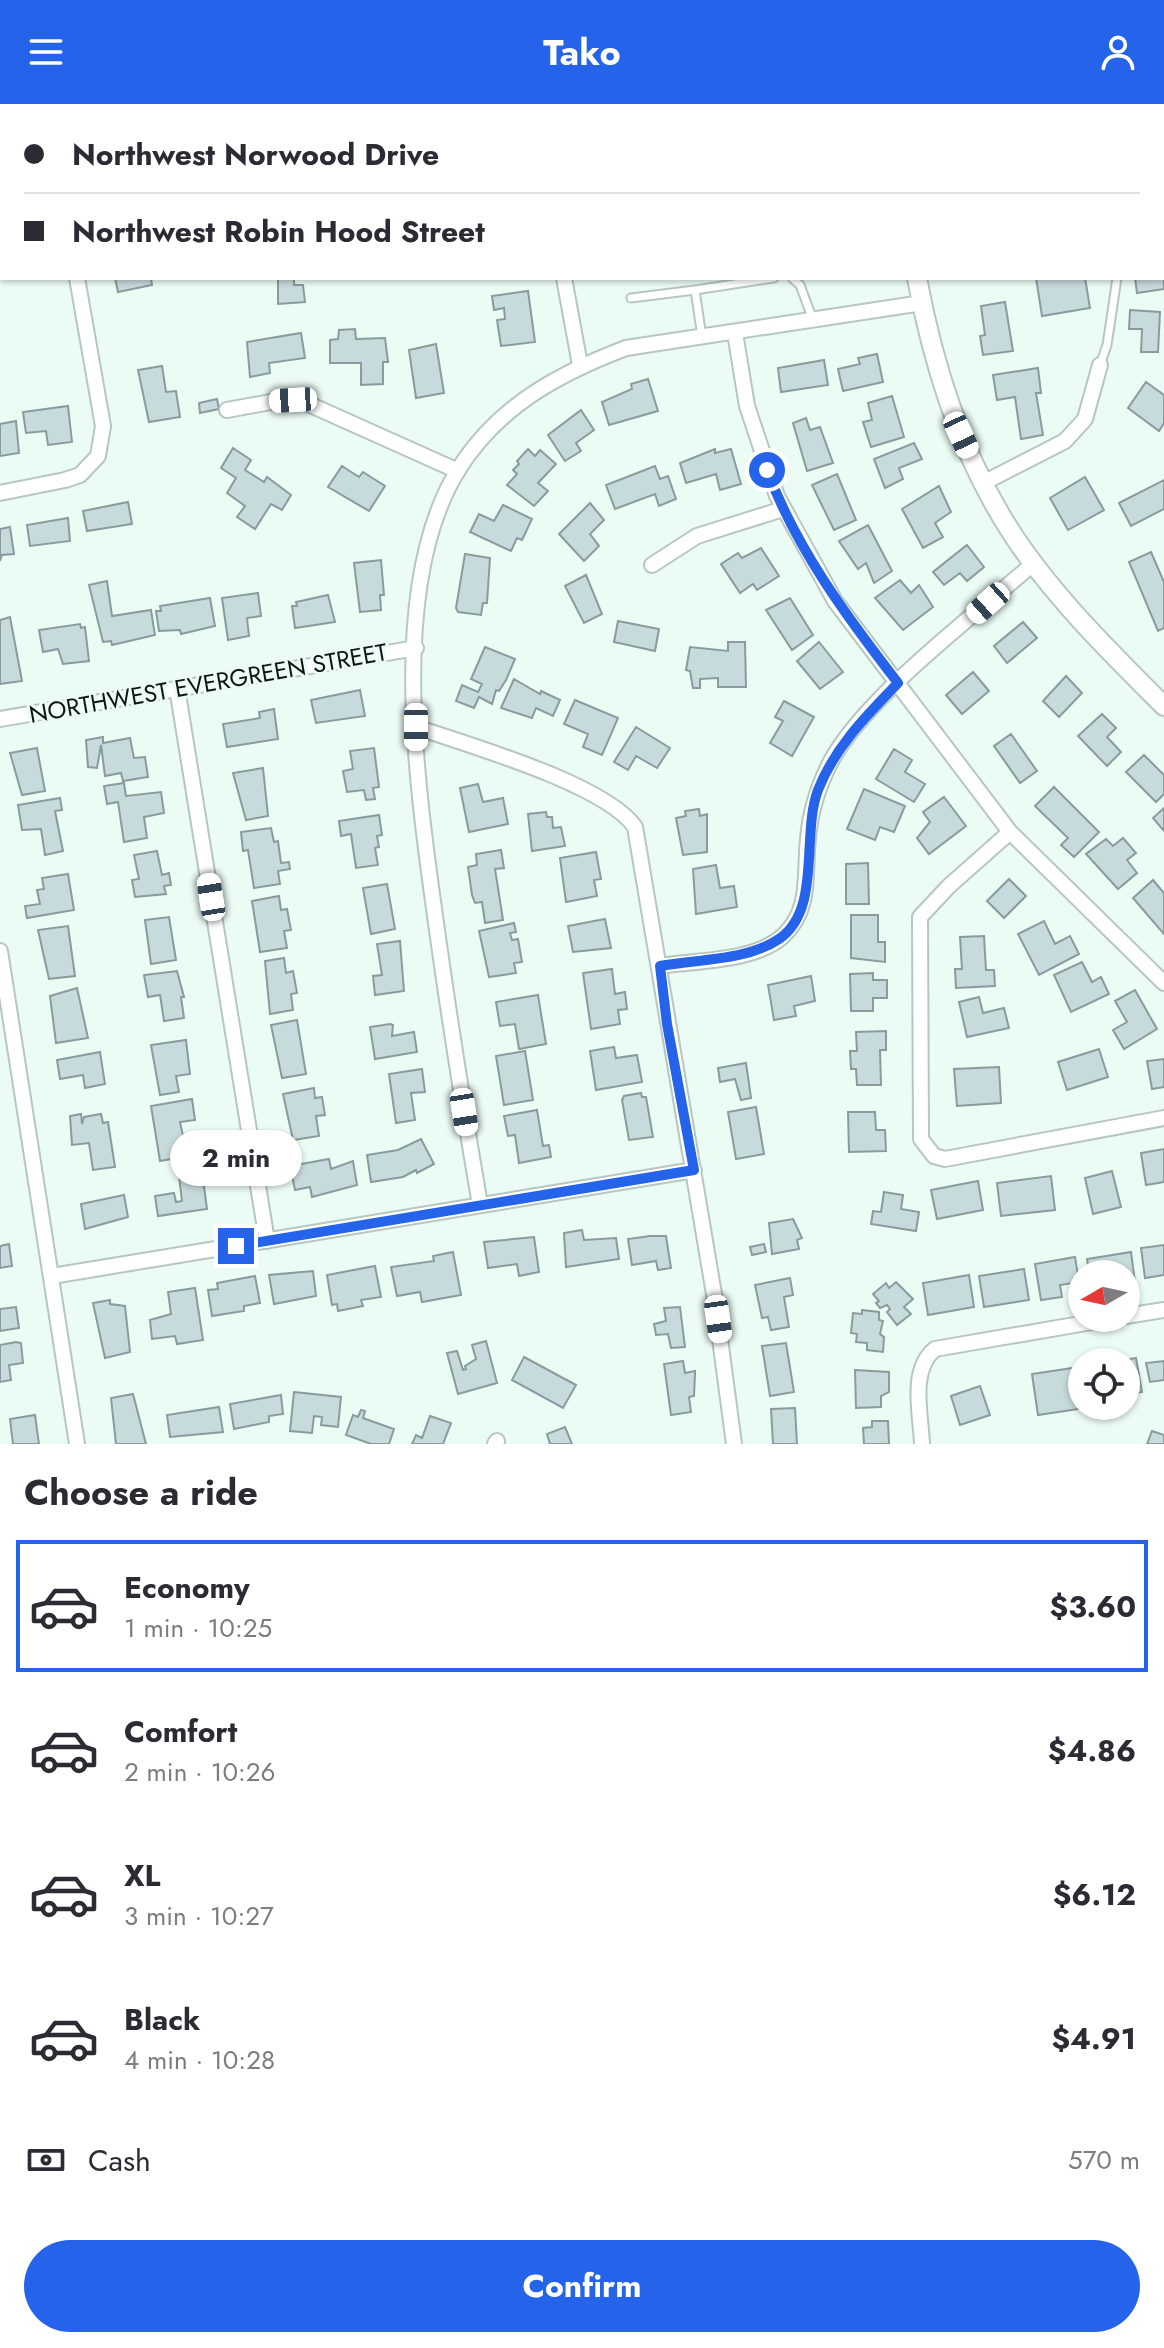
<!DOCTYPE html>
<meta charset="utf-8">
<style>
:root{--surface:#fff;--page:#f7f7f7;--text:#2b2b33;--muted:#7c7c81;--line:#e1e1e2;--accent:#2563eb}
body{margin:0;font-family:Jost,sans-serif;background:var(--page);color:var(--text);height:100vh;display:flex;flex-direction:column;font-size:30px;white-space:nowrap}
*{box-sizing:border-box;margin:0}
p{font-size:26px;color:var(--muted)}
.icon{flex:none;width:44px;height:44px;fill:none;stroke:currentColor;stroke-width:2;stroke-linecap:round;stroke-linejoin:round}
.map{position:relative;height:1340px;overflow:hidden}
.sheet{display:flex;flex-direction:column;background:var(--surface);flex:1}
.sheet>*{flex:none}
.guide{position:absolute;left:0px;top:0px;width:1164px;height:176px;box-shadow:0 2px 6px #0004;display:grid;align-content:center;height:176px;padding:0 24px;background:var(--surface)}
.needle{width:52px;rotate:261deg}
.controls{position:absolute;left:1068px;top:1156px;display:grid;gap:16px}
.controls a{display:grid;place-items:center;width:72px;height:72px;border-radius:50%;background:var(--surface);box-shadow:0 2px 6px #0004;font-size:40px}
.end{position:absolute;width:36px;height:36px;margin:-18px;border:10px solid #2563eb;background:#fff;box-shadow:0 0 0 4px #fff}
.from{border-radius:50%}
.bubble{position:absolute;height:56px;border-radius:28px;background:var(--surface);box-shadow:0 2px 6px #0004;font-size:26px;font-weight:700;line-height:56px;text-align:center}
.car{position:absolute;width:24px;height:48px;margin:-24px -12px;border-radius:10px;box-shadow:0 0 6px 2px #0007;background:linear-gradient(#fff 24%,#345 0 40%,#fff 0 76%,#345 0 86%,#fff 0)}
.guide b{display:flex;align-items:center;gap:28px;height:76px;font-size:30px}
.guide b+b{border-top:2px solid var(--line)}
.guide i{width:20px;height:20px;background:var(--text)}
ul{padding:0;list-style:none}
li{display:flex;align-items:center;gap:24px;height:132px;margin:0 16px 12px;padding:0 8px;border:4px solid transparent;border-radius:0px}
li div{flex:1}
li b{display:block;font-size:30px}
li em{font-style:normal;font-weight:700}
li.current{border-color:var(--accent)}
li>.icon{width:72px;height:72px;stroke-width:1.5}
h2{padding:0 24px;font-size:36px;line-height:96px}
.pay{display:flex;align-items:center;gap:20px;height:88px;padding:0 24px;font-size:30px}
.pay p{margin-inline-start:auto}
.button{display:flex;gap:16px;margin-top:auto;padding:16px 24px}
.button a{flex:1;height:92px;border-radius:48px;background:var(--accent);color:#fff;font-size:32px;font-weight:700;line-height:92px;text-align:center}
header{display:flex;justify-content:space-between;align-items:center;height:104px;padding:0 24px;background:var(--accent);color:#fff;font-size:36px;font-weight:700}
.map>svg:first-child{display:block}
.building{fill:#c7dadc;stroke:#899b9d;stroke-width:2}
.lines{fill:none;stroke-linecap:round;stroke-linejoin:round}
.service-casing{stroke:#b6c7c0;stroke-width:11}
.minor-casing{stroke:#b6c7c0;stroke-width:18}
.secondary-casing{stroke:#b6c7c0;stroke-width:22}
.service{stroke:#fff;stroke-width:7}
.minor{stroke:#fff;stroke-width:14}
.secondary{stroke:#fff;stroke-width:18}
.route{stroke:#2563eb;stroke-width:10}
.labels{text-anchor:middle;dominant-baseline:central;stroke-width:6;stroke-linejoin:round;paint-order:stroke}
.street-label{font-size:24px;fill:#0e1412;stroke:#ebfcf5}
</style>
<header><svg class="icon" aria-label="menu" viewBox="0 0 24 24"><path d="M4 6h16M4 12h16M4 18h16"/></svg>Tako<svg class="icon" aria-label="person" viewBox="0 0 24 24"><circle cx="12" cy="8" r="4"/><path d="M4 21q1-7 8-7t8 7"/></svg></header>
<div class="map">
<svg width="1164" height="1340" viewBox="0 0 1164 1340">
<rect width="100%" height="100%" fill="#ebfcf5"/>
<path class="building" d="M728,0H778L726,2Z
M1162,148L1164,185L1137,189L1135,174H1162Z
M115,174H151L152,181L118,188Z
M278,174H294V181H303L305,198L278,200Z
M1036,174H1085L1090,204L1042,212Z
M528,187L535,238L501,242L497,216L505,215L504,204L494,206L492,192Z
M1005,198L1013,247L983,251L980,232L985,231L981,202Z
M1130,206L1160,208L1158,248H1141L1142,225H1129Z
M355,225L356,235L385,234L388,258H383V280L361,281V259H330V236L338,235L339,226Z
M301,229L305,254L269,259L270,269L250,273L247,238Z
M436,240L444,289L416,294L409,246Z
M877,250L883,278L843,287L838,265L860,260L858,254Z
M824,256L828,281L781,288L778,264Z
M162,262L166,288L176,287L180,313L149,318L138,266Z
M1038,264L1041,289H1036L1043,331L1021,335L1015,293L997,296L993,271Z
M648,275L658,307L609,321L602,298L632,285L631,280Z
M1146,278L1164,291V319L1159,327L1128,304Z
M892,292L904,333L871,343L863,318L872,316L868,299Z
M217,295L219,305L200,309L199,299Z
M68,302L72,338L48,341L46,327L26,329L23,308Z
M581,306L594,326L576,339L581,347L565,357L548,331Z
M806,314L810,326L820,323L833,359L807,367L793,319Z
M16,317L19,349L0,352V320Z
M914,339L922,355L899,364L903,375L885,384L874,355Z
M233,344L251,356L245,366L264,378L267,373L291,391L282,406L271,400L255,425L237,413L245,402L227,389L236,374L221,364Z
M528,345L535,352L540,346L556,360L538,379L548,387L534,402L507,381L517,370L513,366L519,360L517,357Z
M715,345V349L731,345L741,380L720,386L716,370L686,379L680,359Z
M342,362L359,373L363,368L385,382L369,407L328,383Z
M655,362L660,375L668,372L676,395L659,402L655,390L615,405L606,381Z
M837,370L856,416L834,426L812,381Z
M1085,373L1104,406L1068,426L1050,394Z
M1164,376V405L1131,422L1119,399Z
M939,382L951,408L935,419L943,433L923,444L902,405Z
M128,398L132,420L87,427L83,407Z
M590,399L604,416L590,430L599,442L584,457L559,430Z
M503,401L532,415L522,436L517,434L511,447L470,428L479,410L494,417Z
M68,414L70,437L30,442L27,421Z
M868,421L892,467L874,479L866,459L858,465L839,437Z
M10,423L14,450L2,451L0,457V425Z
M967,441L984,463L967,477L960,469L944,481L933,468Z
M761,444L779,472L757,486L753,480L740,489L721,460L738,449L742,454Z
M1151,448L1164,478V524L1158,527L1129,458Z
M465,450L490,454L487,499H483L481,511L458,508L456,504Z
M381,456L384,491H380L381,506L360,508L354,459Z
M586,471L602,510L584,519L565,482Z
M900,476L911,489L919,481L933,503L903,526L875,494Z
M107,477L112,512L151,506L155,531L112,541L111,537L103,538L89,481Z
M258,489L261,512L247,514L249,532L228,536L222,494Z
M328,491L335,518L295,524L292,502H297L296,498Z
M210,494L215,522L181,530L180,526L159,527L156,507H161L160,502Z
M790,494L813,531L792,546L766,506Z
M10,513L22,577L0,580V516Z
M618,517L659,525L655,547L614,538Z
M1023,518L1037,534L1007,559L994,542Z
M80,520L81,524L85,523L89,557L63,560L58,545L43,548L39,526Z
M728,538H745L746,583H718V574L700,575V584H693L690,567L686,566L690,543L728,547Z
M819,538L843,568L820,585L797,557Z
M485,543L515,555L506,576L499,587L496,586L492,600L479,593L474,604L456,597L462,581L478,588L482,580L471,575Z
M973,568L989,587L962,610L946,591Z
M1066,572L1082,589L1059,613L1043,597Z
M514,575L540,590L541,587L560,596L553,612L536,604L532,614L501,604Z
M360,586L365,612L316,619L311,596Z
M575,596L618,614L602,651L583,643L588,630L564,620Z
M784,597L814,613L792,652L770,639L783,617L775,613Z
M274,605L278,635L227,643L223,620L260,614L259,608Z
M1102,610L1116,624L1107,633L1121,648L1107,662L1078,632Z
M636,623L670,644L657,664L636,652L628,666L614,658Z
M1011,630L1037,667L1020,679L994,642Z
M103,633V639L130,634L134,654L145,653L148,673L123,677L121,669L105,672L101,641L97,664L88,663L86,636Z
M37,644L45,687L22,691L10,649Z
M374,644L379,683L373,684L375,695L366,696L364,686L347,688L343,667L353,665L350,647Z
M894,645L912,656L905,668L925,680L914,698L876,675Z
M1144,651L1164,671V690L1156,698L1126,668Z
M263,664L268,712L246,716L233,669Z
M124,679L126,692L161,688L164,709L144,713L147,734L124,738L118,698L107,700L104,682Z
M478,680L483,698L503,694L508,720L469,728L460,684Z
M1054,683L1099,728L1074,753L1061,741L1068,734L1035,702Z
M864,685L905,702L894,728L880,723L875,736L847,725Z
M944,693L966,722L929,750L917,734L930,718L923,708Z
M60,694L62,706L55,707L63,747L45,751L41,725L22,726L18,701Z
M1164,704V727L1153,714Z
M699,705L700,712L707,710V748L683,751L676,714L686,712L685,707Z
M546,708L547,713H552L553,724L561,723L565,742L532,747L528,710Z
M379,711L382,731L377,732L379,743L375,744L378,761L356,764L351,730L341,732L339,717Z
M271,724L274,738L278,737L281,759L289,758L290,765L278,767L280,780L254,784L248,746L243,747L241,728Z
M1123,734L1136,749L1127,756L1137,769L1118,785L1086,750L1106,735L1113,742Z
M501,746L504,764L495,765L503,816L485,819L482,798L475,799L472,791L468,763L477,761L476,750Z
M157,747L162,771L169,769L171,781L164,782L166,790L135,793L132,776L139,775L134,751Z
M596,748L601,775L594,776L597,792L566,798L560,754Z
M868,759L869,800H846V760Z
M716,761L720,784L734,782L737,803L696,810L693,765Z
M68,770L74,806L27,814L25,802L40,800L37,786L44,785L42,774Z
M1009,775L1026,792L1004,814L987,797Z
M1153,776L1164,789V830L1133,794Z
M387,780L395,825L371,830L363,784Z
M279,792L281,806L287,805L291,826L284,827L287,844L260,848L252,797Z
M851,811H878V838H885V858L851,854Z
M169,813L176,856L151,860L145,816Z
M605,815L611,844L573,848L568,822Z
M1044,817L1055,840L1070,832L1079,850L1039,871L1018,830Z
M514,819L516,828L510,829L512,836L518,835L522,858L514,859L516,869L489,873L479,827Z
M68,822L75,872L49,875L38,826Z
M984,832L986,866H994L995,882L956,884L955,865H962L960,833Z
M400,837L404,887L375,891L373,872L382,871L377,840Z
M284,854L286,869L293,867L297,889L291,890L293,906L270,910L265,857Z
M1082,858L1092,878L1101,873L1109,890L1071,908L1054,871Z
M612,865L615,890L625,888L627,905L618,906L620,920L591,925L583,869Z
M177,867L184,893H181L184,914L164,917L160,891L148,893L144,871Z
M873,869V876H887V894H873V907H851L850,870Z
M811,872L815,897L794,902L796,912L774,916L768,881Z
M77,884L88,934L56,939L50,892Z
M1135,886L1157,925L1124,945L1113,926L1127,918L1115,897Z
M538,891L546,940L519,945L515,920L500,922L496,898Z
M979,893L983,909L1004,904L1009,924L967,933L959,898Z
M297,916L306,970L282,974L271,921Z
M390,920L393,921L392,932L414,928L417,948L375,955L370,923Z
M886,927V946H880L881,981H857L856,965H851L850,947H857L856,928Z
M186,936L190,970L176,972L179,988L160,991L151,941Z
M614,943L616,954L637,951L642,978L596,986L590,947Z
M1099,945L1108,973L1067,986L1058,958Z
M525,947L533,996L504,1001L496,952Z
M100,948L105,980L85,984L83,971L60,975L57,956Z
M1164,955V983L1152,985L1147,957Z
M746,959L751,994L741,996L735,975L720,978L718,964Z
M999,963L1001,999L957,1002L954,965Z
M422,965L425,988L411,989L415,1016L396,1019L389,970Z
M314,984L315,994L322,993L325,1011L316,1012L319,1032L293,1036L283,990Z
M641,989L642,993H646L653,1033L629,1036L622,996L624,992Z
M192,995L195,1016L180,1018L183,1032L195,1030L199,1050L160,1057L151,1002Z
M756,1003L764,1050L736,1055L728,1008Z
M537,1006L543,1042L549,1041L551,1053L519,1059L515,1031L508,1032L504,1012Z
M848,1008H875L876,1026H885L886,1047L849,1048Z
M81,1010L82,1020L84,1013L101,1010L103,1019L108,1018L115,1063L93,1066L89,1039L72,1041L70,1012Z
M421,1035L434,1060L417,1069L416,1066L403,1073L371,1078L367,1051L398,1046Z
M1164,1045V1078L1146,1081L1141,1049Z
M329,1055L331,1065L353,1057L357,1081L312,1093L310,1083L295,1086L290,1062Z
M1112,1067L1121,1103L1093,1110L1085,1074Z
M202,1068L207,1105L158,1112L155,1092L174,1089L176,1098L182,1097L179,1072Z
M1051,1072L1055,1106L1001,1112L997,1079Z
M978,1077L983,1106L937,1115L931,1086Z
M884,1088L903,1091L901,1105L919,1108L916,1127L871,1120L873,1107L881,1108Z
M124,1091L128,1113L85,1125L81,1100Z
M793,1115L802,1134L797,1136L799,1145L772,1150L769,1119Z
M582,1126L584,1136L616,1134L619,1155L566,1163L564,1129Z
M650,1132H666L671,1164L658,1166L656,1157L632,1161L628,1135Z
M534,1133L539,1168L519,1172L517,1160L488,1164L484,1138Z
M9,1140L12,1162L0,1164V1142Z
M764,1140L766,1148L752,1151L750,1143Z
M1164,1141V1171L1145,1174L1141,1144Z
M453,1148L461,1191L422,1198L420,1188L397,1192L391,1163L434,1157L433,1152Z
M1131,1148L1135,1178L1126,1179V1170H1089L1087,1155Z
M1075,1153L1079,1178L1060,1181L1062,1193L1041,1196L1035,1160Z
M375,1162L381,1193L361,1196L363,1202L338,1207L337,1200L332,1201L327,1171Z
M1024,1165L1029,1196L984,1203L979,1172Z
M313,1167L316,1192L274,1200L269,1171Z
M969,1171L974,1203L928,1211L923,1179Z
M255,1172L260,1199L244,1202V1207L212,1212L208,1186L218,1185L217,1179Z
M790,1174L793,1191L784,1193L789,1223L771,1226L768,1213L762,1214L755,1181Z
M896,1178L913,1195L904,1203L911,1210L897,1221L887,1208L890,1205L887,1201L880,1204L876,1199L879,1197L873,1190L886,1179L889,1184Z
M195,1184L203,1236L177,1240L175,1232L152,1235L150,1216L171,1210L168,1188Z
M110,1196V1200L125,1202L130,1248L105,1254L93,1199Z
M16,1203L19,1224L0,1227V1205Z
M680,1203L685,1243L671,1244L668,1230L656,1231L654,1220L666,1217L664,1204Z
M862,1206L879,1208V1216L883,1217L880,1230L884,1233L883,1248L867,1246V1239L856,1238L857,1230L851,1229L853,1209L862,1210Z
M486,1237L497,1279L458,1290L447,1249L457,1247L463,1266L466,1265L465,1262L476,1255L472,1241Z
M16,1238L21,1239L23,1259L9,1261L11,1276L0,1278V1241Z
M786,1239L794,1288L770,1292L762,1242Z
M524,1253L576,1281L563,1304L512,1276Z
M1136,1254L1142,1288L1126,1290V1258H1114Z
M683,1257L685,1269L695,1267V1270L694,1292L689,1293L691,1308L671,1311L664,1260Z
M1164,1257V1276L1150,1278L1146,1259Z
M1079,1263L1082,1302L1085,1304L1038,1311L1032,1270Z
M855,1266L889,1268V1288L881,1292V1303L856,1304Z
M980,1282L990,1311L960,1321L951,1292Z
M294,1288L341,1293L338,1323L321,1321L322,1313L314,1312L312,1329L290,1327Z
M133,1290L146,1340H116L111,1294Z
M281,1291L283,1310L269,1312V1318L234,1325L230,1300Z
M219,1303L223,1328L170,1333L167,1311Z
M795,1304L797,1340H773L771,1305Z
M361,1306L365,1307L363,1314L394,1325L389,1340H371L346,1331L353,1311L358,1313Z
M35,1311L39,1340H13L10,1315Z
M430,1312L451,1319L443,1340H412L416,1331L422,1334Z
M872,1317H888L889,1340H864L863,1324L872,1323Z
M565,1323L572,1340H550L547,1330Z
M1152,1327L1164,1331V1340H1147Z"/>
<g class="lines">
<defs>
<path id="service" d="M792,174L800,181L813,216
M631,194L695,186
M702,233L695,186L774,174
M1100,261L1107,241L1117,174"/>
<path id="minor" d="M338,0L339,2
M536,0L537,2
M1109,2L1110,0
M0,149H2
M564,174L580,261
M735,229L747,302L777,392L835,497L1010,728L1164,879
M227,306L276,297L304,298L458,367
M983,379L1065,337L1085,315L1100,261
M0,389L65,376L80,371L98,352L103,322L77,174
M652,461L697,432L783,405
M177,584L267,1137
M0,615L416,544
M416,623C468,641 605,680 635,723L714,1190L734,1340
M1010,728L949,782L920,813L921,1035L934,1052L945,1055L1164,1014
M0,847L77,1340
M660,862C697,856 754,858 783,832C812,805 804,770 808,735C810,708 818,683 830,659C864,594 976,510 1034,459
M480,1101C464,1007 449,913 436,819C418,688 386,483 458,366C498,302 558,270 626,244L922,199
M52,1172L694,1066
M1126,1212L1164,1206
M495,1340L497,1337
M922,1340C921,1311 909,1266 935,1245L1115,1214"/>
<path id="secondary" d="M891,0L892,2
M917,174C934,266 963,356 1015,434C1056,495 1112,550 1164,602"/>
</defs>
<use href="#service" class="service-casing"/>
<use href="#minor" class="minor-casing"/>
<use href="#secondary" class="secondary-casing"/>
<use href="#service" class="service"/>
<use href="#minor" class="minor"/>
<use href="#secondary" class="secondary"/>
</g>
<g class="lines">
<path class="route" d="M236,1142L694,1066L667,920L660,862C698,855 746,857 779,835C822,806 801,731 818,686C835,643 866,612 898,579C847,513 797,446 767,366"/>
</g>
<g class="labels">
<g class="street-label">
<text transform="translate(208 579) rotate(-10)">NORTHWEST EVERGREEN STREET</text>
</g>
</g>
</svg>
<div class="controls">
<a><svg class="needle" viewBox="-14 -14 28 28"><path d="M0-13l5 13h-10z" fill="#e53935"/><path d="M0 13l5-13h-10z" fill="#7c7c81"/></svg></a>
<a><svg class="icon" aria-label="locate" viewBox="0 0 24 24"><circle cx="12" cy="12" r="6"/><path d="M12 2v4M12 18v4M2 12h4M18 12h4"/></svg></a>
</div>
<i class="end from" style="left:767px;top:366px"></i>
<i class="end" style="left:236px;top:1142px"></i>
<div class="bubble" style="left:170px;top:1026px;width:132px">2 min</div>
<i class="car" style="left:293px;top:296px;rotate:267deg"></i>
<i class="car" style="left:961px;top:331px;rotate:155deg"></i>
<i class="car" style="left:988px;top:499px;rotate:228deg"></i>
<i class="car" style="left:416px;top:623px;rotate:180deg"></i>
<i class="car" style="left:211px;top:793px;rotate:351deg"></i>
<i class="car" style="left:464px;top:1008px;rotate:171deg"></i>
<i class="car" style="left:718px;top:1215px;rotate:172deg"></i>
<div class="guide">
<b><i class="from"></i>Northwest Norwood Drive</b>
<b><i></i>Northwest Robin Hood Street</b>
</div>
</div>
<section class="sheet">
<h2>Choose a ride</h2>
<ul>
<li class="current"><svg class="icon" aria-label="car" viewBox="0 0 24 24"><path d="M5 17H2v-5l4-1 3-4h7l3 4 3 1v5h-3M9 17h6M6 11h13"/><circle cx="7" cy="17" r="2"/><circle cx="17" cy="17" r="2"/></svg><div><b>Economy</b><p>1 min · 10:25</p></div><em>$3.60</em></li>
<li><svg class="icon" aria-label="car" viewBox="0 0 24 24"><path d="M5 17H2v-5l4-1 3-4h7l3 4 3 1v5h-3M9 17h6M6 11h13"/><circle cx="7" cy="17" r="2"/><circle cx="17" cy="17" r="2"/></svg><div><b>Comfort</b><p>2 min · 10:26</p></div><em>$4.86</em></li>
<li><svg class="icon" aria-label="car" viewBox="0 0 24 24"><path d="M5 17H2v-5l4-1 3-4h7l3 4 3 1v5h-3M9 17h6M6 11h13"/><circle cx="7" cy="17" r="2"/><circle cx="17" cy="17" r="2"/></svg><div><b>XL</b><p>3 min · 10:27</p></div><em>$6.12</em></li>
<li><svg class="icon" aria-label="car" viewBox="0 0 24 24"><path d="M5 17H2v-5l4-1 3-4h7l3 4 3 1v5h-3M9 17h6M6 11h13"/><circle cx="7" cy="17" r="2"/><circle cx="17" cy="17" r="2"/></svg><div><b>Black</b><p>4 min · 10:28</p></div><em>$4.91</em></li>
</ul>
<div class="pay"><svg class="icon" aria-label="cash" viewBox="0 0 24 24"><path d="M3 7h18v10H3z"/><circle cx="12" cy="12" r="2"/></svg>Cash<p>570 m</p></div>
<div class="button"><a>Confirm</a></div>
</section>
